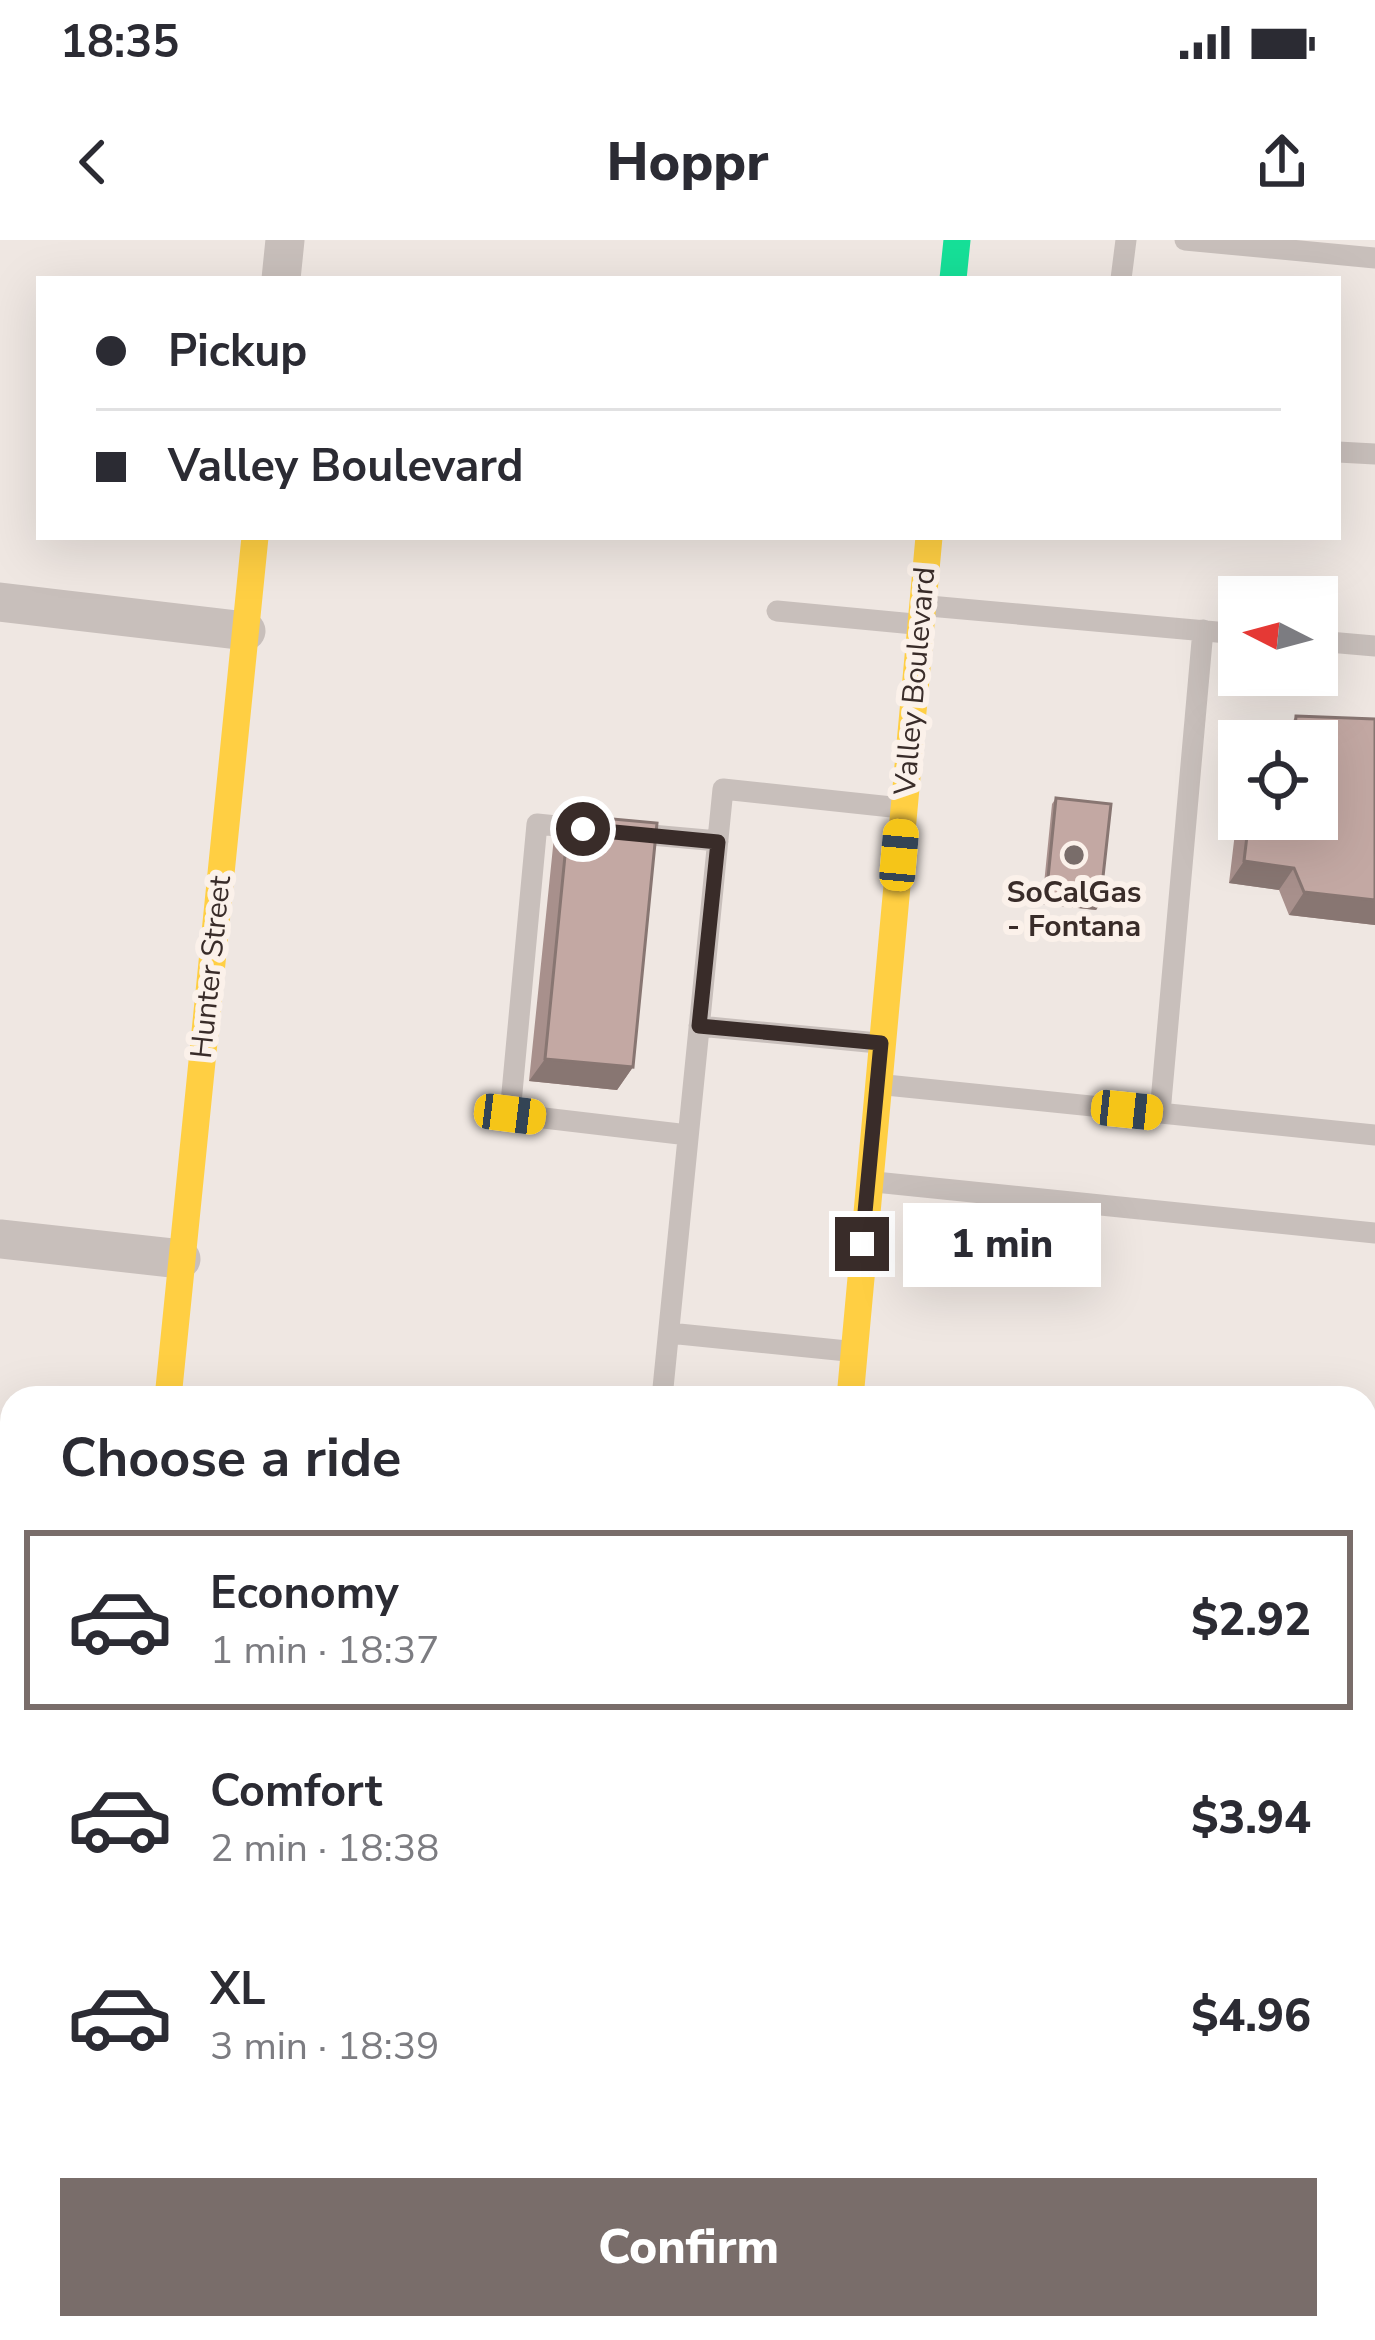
<!DOCTYPE html>
<meta charset="utf-8">
<style>
:root{--surface:#fff;--page:#f2f2f3;--text:#2b2b33;--muted:#7c7c81;--line:#e1e1e2;--accent:#796d6a}
body{margin:0;font-family:"Nunito Sans",sans-serif;background:var(--page);color:var(--text);height:100vh;display:flex;flex-direction:column;font-size:45px;white-space:nowrap}
*{box-sizing:border-box;margin:0}
p{font-size:39px;color:var(--muted)}
.icon{flex:none;width:66px;height:66px;fill:none;stroke:currentColor;stroke-width:2;stroke-linecap:round;stroke-linejoin:round}
.map{position:relative;flex:1;overflow:hidden}
.side{position:absolute;left:0px;top:1146px;width:1377px;height:954px;display:flex;flex-direction:column;background:var(--surface);border-radius:36px 36px 0 0;box-shadow:0 12px 48px #0002}
.side>*{flex:none}
.guide{position:absolute;left:36px;top:36px;width:1305px;height:264px;border-radius:0px;box-shadow:0 12px 48px #0002;display:grid;align-content:center;height:264px;padding:0 60px;background:var(--surface)}
.needle{width:78px;rotate:276deg}
.tools{position:absolute;left:1218px;top:336px;display:grid;gap:24px}
.tools a{display:grid;place-items:center;width:120px;height:120px;border-radius:0px;background:var(--surface);box-shadow:0 12px 48px #0002;font-size:60px}
.end{position:absolute;width:54px;height:54px;margin:-27px;border:15px solid #392c29;background:#fff;box-shadow:0 0 0 6px #fff}
.from{border-radius:50%}
.bubble{position:absolute;height:84px;border-radius:0px;background:var(--surface);box-shadow:0 12px 48px #0002;font-size:39px;font-weight:800;line-height:84px;text-align:center}
.car{position:absolute;width:36px;height:72px;margin:-36px -18px;border-radius:15px;box-shadow:0 0 9px 3px #0007;background:linear-gradient(#f5c518 24%,#345 0 40%,#f5c518 0 76%,#345 0 86%,#f5c518 0)}
.guide b{display:flex;align-items:center;gap:42px;height:114px;font-size:45px}
.guide b+b{border-top:3px solid var(--line)}
.guide i{width:30px;height:30px;background:var(--text)}
ul{padding:0;list-style:none}
li{display:flex;align-items:center;gap:36px;height:180px;margin:0 24px 18px;padding:0 36px;border:6px solid transparent;border-radius:0px}
li div{flex:1}
li b{display:block;font-size:45px}
li em{font-style:normal;font-weight:800}
li.current{border-color:var(--accent)}
li>.icon{width:108px;height:108px;stroke-width:1.5}
h2{padding:0 60px;font-size:54px;line-height:144px}
.cta{display:flex;gap:24px;margin-top:auto;padding:24px 60px}
.cta a{flex:1;height:138px;border-radius:0px;background:var(--accent);color:#fff;font-size:48px;font-weight:800;line-height:138px;text-align:center}
.status{display:flex;justify-content:space-between;align-items:center;height:84px;padding:0 60px;background:var(--surface);direction:ltr}
.status svg{height:33px;fill:currentColor}
header{display:flex;justify-content:space-between;align-items:center;height:156px;padding:0 60px;background:var(--surface);font-size:54px;font-weight:800}
.map>svg:first-child{display:block}
.lines{fill:none;stroke-linecap:round;stroke-linejoin:round}
.lane{stroke:#c8bfbb;stroke-width:21}
.street{stroke:#c8bfbb;stroke-width:39}
.fast{stroke:#16e098;stroke-width:27}
.slow{stroke:#ffcf43;stroke-width:27}
.wall{fill:#a8908c}
.shaded-wall{fill:#887672}
.building{fill:#c3a8a3;stroke:#887672;stroke-width:3}
.route{stroke:#392c29;stroke-width:15}
.poi-dot{fill:#796d6a;stroke:#fbf1ea;stroke-width:4.5}
.labels{text-anchor:middle;dominant-baseline:central;stroke-width:12;stroke-linejoin:round;paint-order:stroke}
.street-label{font-size:30px;fill:#392c29;stroke:#fbf1ea}
.poi-label{font-size:30px;font-weight:bold;fill:#392c29;stroke:#fbf1ea}
</style>
<div class="status"><b>18:35</b><svg viewBox="0 0 49 12"><path d="M0 12V9h3v3zM5 12V6h3v6zM10 12V3h3v9zM15 12V0h3v12zM26 1h20v11H26zM47 4h2v5h-2z"/></svg></div>
<header><svg class="icon" aria-label="back" viewBox="0 0 24 24"><path d="M15 5l-7 7 7 7"/></svg>Hoppr<svg class="icon" aria-label="share" viewBox="0 0 24 24"><path d="M12 15V3M7 8l5-5 5 5M5 13v7h14v-7"/></svg></header>
<div class="map">
<svg width="1375" height="2100" viewBox="0 0 1375 2100">
<rect width="100%" height="100%" fill="#efe7e2"/>
<g class="lines">
<path class="lane" d="M1185,0L1375,18
M1121,39L1126,0
M1338,212L1375,214
M929,366L1239,394
M777,371L914,384
M1317,401L1375,406
M586,589L537,584L510,874L688,895
M629,593L718,601
M699,786L878,803
M886,845L1375,895
M1160,873L1203,390
M875,942L1375,993
M669,1093L847,1111
M662,1158L723,549L901,568
M0,1293L12,1294
M1365,1323L1375,1324
M1365,1444L1375,1445
M1365,1585L1375,1586
M1365,1945L1375,1946
M0,2036L12,2037
M1256,2100L1258,2088"/>
<path class="street" d="M281,39L285,0
M0,362L246,391
M0,999L181,1019"/>
<path class="fast" d="M953,39L957,0
M0,1588L12,1590
M1365,1762H1375
M757,2100L758,2088"/>
<path class="slow" d="M168,1158L255,297
M850,1158L929,297
M1365,1672L1375,1673
M1365,1815L1375,1816"/>
</g>
<path class="wall" d="M1296,476L1375,479V685L1289,675L1279,650L1229,643L1239,559V579H1317V501H1280Z
M1056,558L1100,664L1096,670L1042,664L1052,564Z
M569,575L633,827L617,850L529,841L554,597Z
M437,2088H595L627,2100H433Z"/>
<path class="shaded-wall" d="M1244,621L1294,628L1279,650L1229,643Z
M1304,652L1375,660V685L1289,675Z
M1046,658L1100,664L1096,670L1042,664Z
M545,819L633,827L617,850L529,841Z
M1365,1247L1375,1248V1266L1365,1265Z
M1365,1553L1375,1554V1572L1365,1571Z
M0,1907L12,1908V1932L0,1931Z"/>
<path class="building" d="M1296,476L1375,479V660L1304,652L1294,628L1244,621L1249,579H1317V501H1294Z
M1056,558L1111,564L1100,664L1046,658Z
M569,575L657,583L633,827L545,819Z
M1365,1180L1375,1181V1248L1365,1247Z
M1365,1495L1375,1496V1554L1365,1553Z
M0,1682L12,1683V1908L0,1907Z
M448,2088H595L628,2092L627,2100H446Z"/>
<g class="lines">
<path class="route" d="M583,589L718,602L699,786L881,803L862,1004"/>
</g>
<circle class="poi-dot" cx="1074" cy="615" r="12"/>
<g class="labels">
<g class="street-label">
<text transform="translate(915 441) rotate(-85)">Valley Boulevard</text>
<text transform="translate(211 727) rotate(-84)">Hunter Street</text>
</g>
<g class="poi-label">
<text x="1074" y="652">SoCalGas<tspan x="1074" dy="34">- Fontana</tspan></text>
</g>
</g>
</svg>
<div class="tools">
<a><svg class="needle" viewBox="-14 -14 28 28"><path d="M0-13l5 13h-10z" fill="#e53935"/><path d="M0 13l5-13h-10z" fill="#7c7c81"/></svg></a>
<a><svg class="icon" aria-label="locate" viewBox="0 0 24 24"><circle cx="12" cy="12" r="6"/><path d="M12 2v4M12 18v4M2 12h4M18 12h4"/></svg></a>
</div>
<i class="end from" style="left:583px;top:589px"></i>
<i class="end" style="left:862px;top:1004px"></i>
<div class="bubble" style="left:903px;top:963px;width:198px">1 min</div>
<i class="car" style="left:899px;top:615px;rotate:5deg"></i>
<i class="car" style="left:1127px;top:870px;rotate:96deg"></i>
<i class="car" style="left:510px;top:874px;rotate:97deg"></i>
<div class="guide">
<b><i class="from"></i>Pickup</b>
<b><i></i>Valley Boulevard</b>
</div>
<section class="side">
<h2>Choose a ride</h2>
<ul>
<li class="current"><svg class="icon" aria-label="car" viewBox="0 0 24 24"><path d="M5 17H2v-5l4-1 3-4h7l3 4 3 1v5h-3M9 17h6M6 11h13"/><circle cx="7" cy="17" r="2"/><circle cx="17" cy="17" r="2"/></svg><div><b>Economy</b><p>1 min · 18:37</p></div><em>$2.92</em></li>
<li><svg class="icon" aria-label="car" viewBox="0 0 24 24"><path d="M5 17H2v-5l4-1 3-4h7l3 4 3 1v5h-3M9 17h6M6 11h13"/><circle cx="7" cy="17" r="2"/><circle cx="17" cy="17" r="2"/></svg><div><b>Comfort</b><p>2 min · 18:38</p></div><em>$3.94</em></li>
<li><svg class="icon" aria-label="car" viewBox="0 0 24 24"><path d="M5 17H2v-5l4-1 3-4h7l3 4 3 1v5h-3M9 17h6M6 11h13"/><circle cx="7" cy="17" r="2"/><circle cx="17" cy="17" r="2"/></svg><div><b>XL</b><p>3 min · 18:39</p></div><em>$4.96</em></li>
</ul>
<div class="cta"><a>Confirm</a></div>
</section>
</div>
